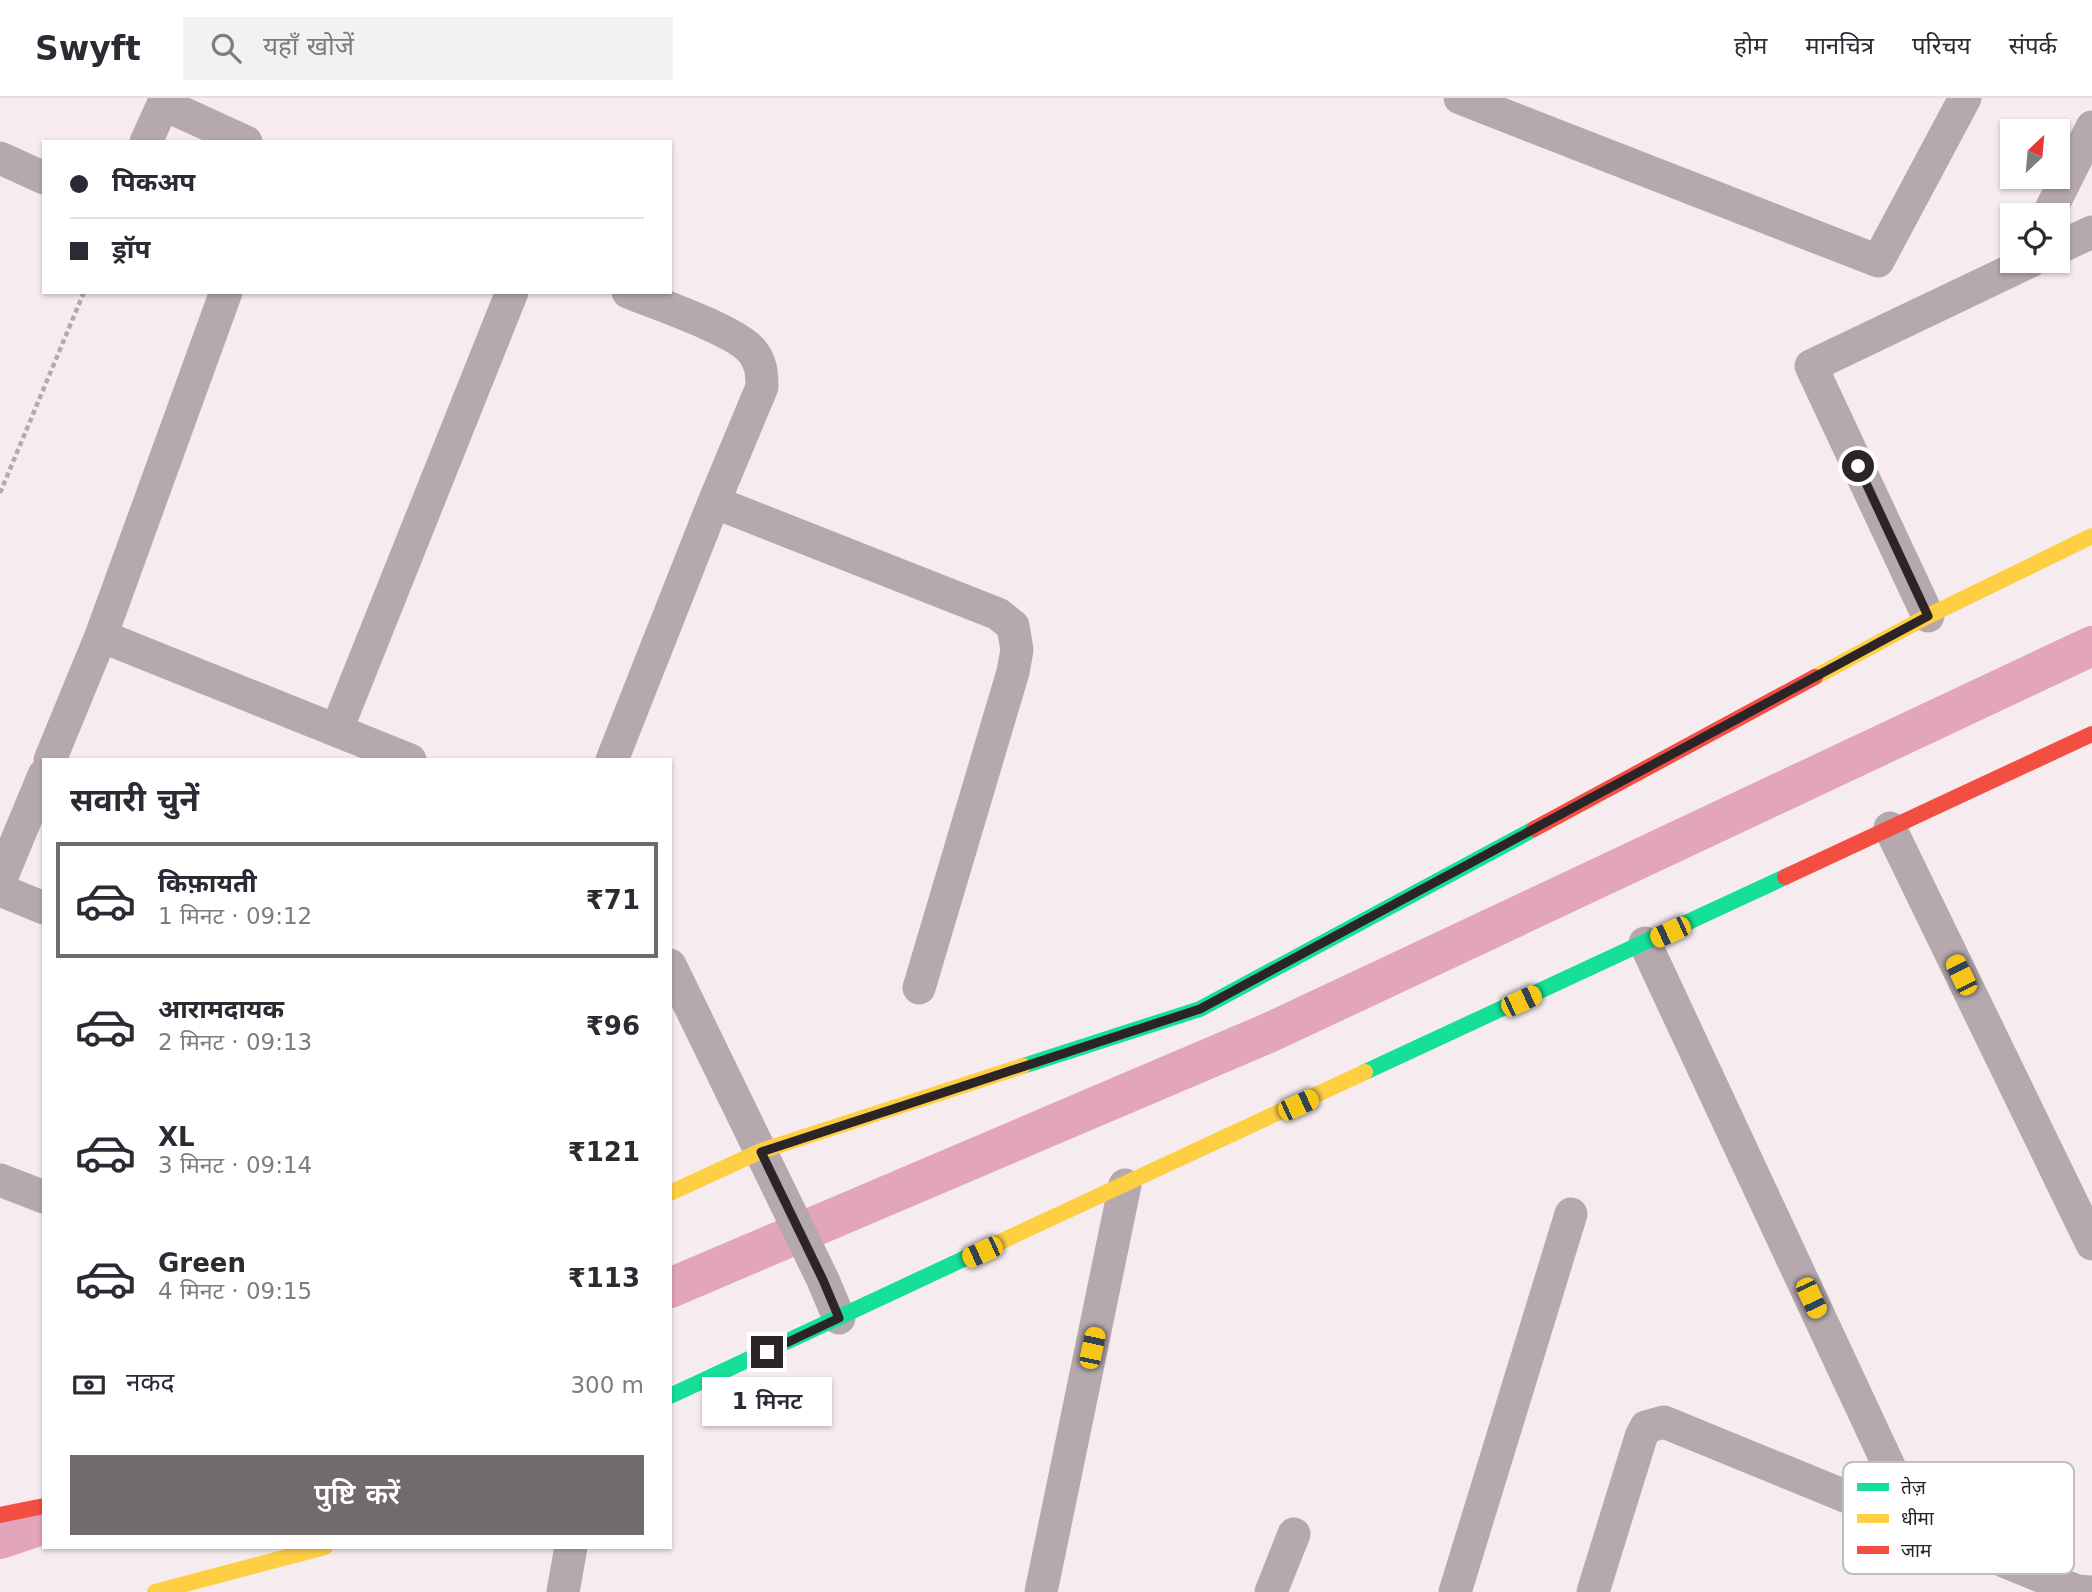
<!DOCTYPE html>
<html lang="hi">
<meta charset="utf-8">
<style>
:root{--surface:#fff;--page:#f2f2f3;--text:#2b2b33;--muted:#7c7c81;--line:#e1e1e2;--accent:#726b6d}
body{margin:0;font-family:"DejaVu Sans","Noto Sans Devanagari",sans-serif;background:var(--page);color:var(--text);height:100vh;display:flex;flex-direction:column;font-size:26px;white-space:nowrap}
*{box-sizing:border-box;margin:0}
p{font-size:23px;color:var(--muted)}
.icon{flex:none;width:38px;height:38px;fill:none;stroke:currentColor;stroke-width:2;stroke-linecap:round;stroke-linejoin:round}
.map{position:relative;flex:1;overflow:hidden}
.side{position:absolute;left:42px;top:660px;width:630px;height:791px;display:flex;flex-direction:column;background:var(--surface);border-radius:0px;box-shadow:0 2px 5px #0004}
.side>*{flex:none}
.hud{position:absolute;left:42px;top:42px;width:630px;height:154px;border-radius:0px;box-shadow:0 2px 5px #0004;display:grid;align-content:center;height:154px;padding:0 28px;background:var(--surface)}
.needle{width:46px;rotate:26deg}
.buttons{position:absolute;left:2000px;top:21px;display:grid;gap:14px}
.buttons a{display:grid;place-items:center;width:70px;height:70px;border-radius:0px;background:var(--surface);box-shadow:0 2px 5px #0004;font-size:35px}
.end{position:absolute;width:32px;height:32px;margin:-16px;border:9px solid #2b2527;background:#fff;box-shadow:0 0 0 4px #fff}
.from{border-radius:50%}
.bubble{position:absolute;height:49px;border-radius:0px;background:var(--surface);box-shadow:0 2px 5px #0004;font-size:23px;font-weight:600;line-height:49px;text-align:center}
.car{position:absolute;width:21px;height:42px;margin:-21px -10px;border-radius:9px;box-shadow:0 0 5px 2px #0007;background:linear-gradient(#f5c518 24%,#345 0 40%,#f5c518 0 76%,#345 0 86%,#f5c518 0)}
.hud b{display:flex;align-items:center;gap:24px;height:66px;font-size:26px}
.hud b+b{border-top:2px solid var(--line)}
.hud i{width:18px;height:18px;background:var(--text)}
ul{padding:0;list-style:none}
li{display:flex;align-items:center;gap:21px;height:116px;margin:0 14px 10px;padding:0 14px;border:4px solid transparent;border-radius:0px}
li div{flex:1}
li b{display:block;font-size:26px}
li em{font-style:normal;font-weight:600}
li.active{border-color:var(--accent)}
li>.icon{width:63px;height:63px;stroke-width:1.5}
h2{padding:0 28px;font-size:32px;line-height:84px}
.pay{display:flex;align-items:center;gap:18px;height:77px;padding:0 28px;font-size:26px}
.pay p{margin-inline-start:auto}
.primary-button{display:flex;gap:14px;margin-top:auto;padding:14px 28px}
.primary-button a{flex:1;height:80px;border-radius:0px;background:var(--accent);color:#fff;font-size:28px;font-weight:600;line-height:80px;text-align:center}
header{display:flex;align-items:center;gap:42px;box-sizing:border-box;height:98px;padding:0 35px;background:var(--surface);border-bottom:2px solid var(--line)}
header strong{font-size:33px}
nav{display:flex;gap:38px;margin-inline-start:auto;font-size:24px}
.search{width:490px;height:63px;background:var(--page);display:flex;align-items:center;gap:18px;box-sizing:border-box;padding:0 24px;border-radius:0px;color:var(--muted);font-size:26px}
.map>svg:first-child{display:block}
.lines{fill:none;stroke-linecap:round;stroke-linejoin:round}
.canal{stroke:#e2a5bb;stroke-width:40}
.path{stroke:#b4aaae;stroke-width:4.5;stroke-dasharray:5 3.5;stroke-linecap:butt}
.street{stroke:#b5a9ad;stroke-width:33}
.fast{stroke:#16e098;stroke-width:16}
.slow{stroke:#ffcf43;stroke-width:16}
.jam{stroke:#f24e42;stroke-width:16}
.route{stroke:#2b2527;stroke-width:9}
.key{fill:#fff;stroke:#bfbebe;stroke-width:2}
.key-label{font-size:19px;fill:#2b2527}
</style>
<header>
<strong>Swyft</strong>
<div class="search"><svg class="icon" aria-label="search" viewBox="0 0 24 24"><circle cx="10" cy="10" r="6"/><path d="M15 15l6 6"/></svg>यहाँ खोजें</div>
<nav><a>होम</a><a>मानचित्र</a><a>परिचय</a><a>संपर्क</a></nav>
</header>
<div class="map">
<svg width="2092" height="1494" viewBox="0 0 2092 1494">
<rect width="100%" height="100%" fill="#f6ecef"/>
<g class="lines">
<path class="canal" d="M670,1190L1273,933L2092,548
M0,1441L44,1426"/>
<path class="path" d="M0,395L84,194"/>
<path class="street" d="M1460,0L1878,163L1965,0
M163,6L246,44
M146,44L166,0
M0,60L44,80
M2048,117L2092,29
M2058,150L2092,134
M714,404L998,516L1013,528L1017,552L1013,574L919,890
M1928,518L1811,268L2031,163
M101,538L410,662
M337,631L512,194
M50,662L101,538L226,194
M612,662L714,404L762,289C762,275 761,264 752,253C735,232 657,206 628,194
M1890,730L2092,1146
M0,783L44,677
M0,792L44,810
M1645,845L1917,1428
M670,867L823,1182L839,1220
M0,1082L44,1099
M563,1494L571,1449
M1041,1494L1125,1087
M1271,1494L1294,1436
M1455,1494L1571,1116
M1593,1494L1641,1339L1646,1329L1664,1324L2077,1493L2092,1494"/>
<path class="fast" d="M1023,968L1200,911L1534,731
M1365,974L1785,779
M670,1298L987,1150"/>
<path class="slow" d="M1815,579L1928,518L2092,438
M670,1095L761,1053L1023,968
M987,1150L1365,974
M155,1494L325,1449"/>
<path class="jam" d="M1534,731L1815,579
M1785,779L2092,636
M0,1417L44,1408"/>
</g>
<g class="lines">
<path class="route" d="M767,1254L839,1220L823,1182L761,1054L1200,911L1928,518L1858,368"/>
</g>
<rect x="1843" y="1364" width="231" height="112" rx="10" class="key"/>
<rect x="1857" y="1385" width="32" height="8" fill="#16e098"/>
<rect x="1857" y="1416" width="32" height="9" fill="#ffcf43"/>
<rect x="1857" y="1448" width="32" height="8" fill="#f24e42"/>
<g class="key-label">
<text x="1901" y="1396">तेज़</text>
<text x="1901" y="1427">धीमा</text>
<text x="1901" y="1459">जाम</text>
</g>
</svg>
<div class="buttons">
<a><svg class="needle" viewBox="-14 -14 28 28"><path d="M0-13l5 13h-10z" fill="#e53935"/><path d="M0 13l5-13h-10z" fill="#7c7c81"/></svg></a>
<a><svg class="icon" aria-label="locate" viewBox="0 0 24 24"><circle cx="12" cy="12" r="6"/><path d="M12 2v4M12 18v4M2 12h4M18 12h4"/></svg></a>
</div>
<i class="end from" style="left:1858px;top:368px"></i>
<i class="end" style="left:767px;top:1254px"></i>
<div class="bubble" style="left:702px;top:1279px;width:130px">1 मिनट</div>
<i class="car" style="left:1670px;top:834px;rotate:245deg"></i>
<i class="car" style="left:1961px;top:877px;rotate:334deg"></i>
<i class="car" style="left:1521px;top:903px;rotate:65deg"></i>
<i class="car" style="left:1298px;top:1007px;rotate:65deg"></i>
<i class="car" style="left:982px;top:1154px;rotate:245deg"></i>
<i class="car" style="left:1811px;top:1200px;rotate:155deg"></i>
<i class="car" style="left:1092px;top:1250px;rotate:12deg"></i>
<div class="hud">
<b><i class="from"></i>पिकअप</b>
<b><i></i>ड्रॉप</b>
</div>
<section class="side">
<h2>सवारी चुनें</h2>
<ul>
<li class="active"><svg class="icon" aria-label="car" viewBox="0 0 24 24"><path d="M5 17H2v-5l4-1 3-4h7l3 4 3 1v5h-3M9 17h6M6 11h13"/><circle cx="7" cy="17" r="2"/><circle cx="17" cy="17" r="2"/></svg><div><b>किफ़ायती</b><p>1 मिनट · 09:12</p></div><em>₹71</em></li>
<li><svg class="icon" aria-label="car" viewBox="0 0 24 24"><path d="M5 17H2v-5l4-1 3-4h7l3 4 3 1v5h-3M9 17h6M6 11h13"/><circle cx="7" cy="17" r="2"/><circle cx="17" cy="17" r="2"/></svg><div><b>आरामदायक</b><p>2 मिनट · 09:13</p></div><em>₹96</em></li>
<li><svg class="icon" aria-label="car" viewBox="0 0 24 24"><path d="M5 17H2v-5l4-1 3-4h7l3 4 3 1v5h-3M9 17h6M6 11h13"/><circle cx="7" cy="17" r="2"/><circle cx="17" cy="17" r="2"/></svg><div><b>XL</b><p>3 मिनट · 09:14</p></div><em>₹121</em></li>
<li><svg class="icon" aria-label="car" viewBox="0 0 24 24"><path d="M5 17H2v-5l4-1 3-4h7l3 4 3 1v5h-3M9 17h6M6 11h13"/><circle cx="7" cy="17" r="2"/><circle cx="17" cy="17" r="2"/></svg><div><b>Green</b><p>4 मिनट · 09:15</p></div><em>₹113</em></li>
</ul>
<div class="pay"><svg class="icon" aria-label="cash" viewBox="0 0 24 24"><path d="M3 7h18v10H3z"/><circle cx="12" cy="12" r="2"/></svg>नकद<p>300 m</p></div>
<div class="primary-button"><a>पुष्टि करें</a></div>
</section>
</div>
